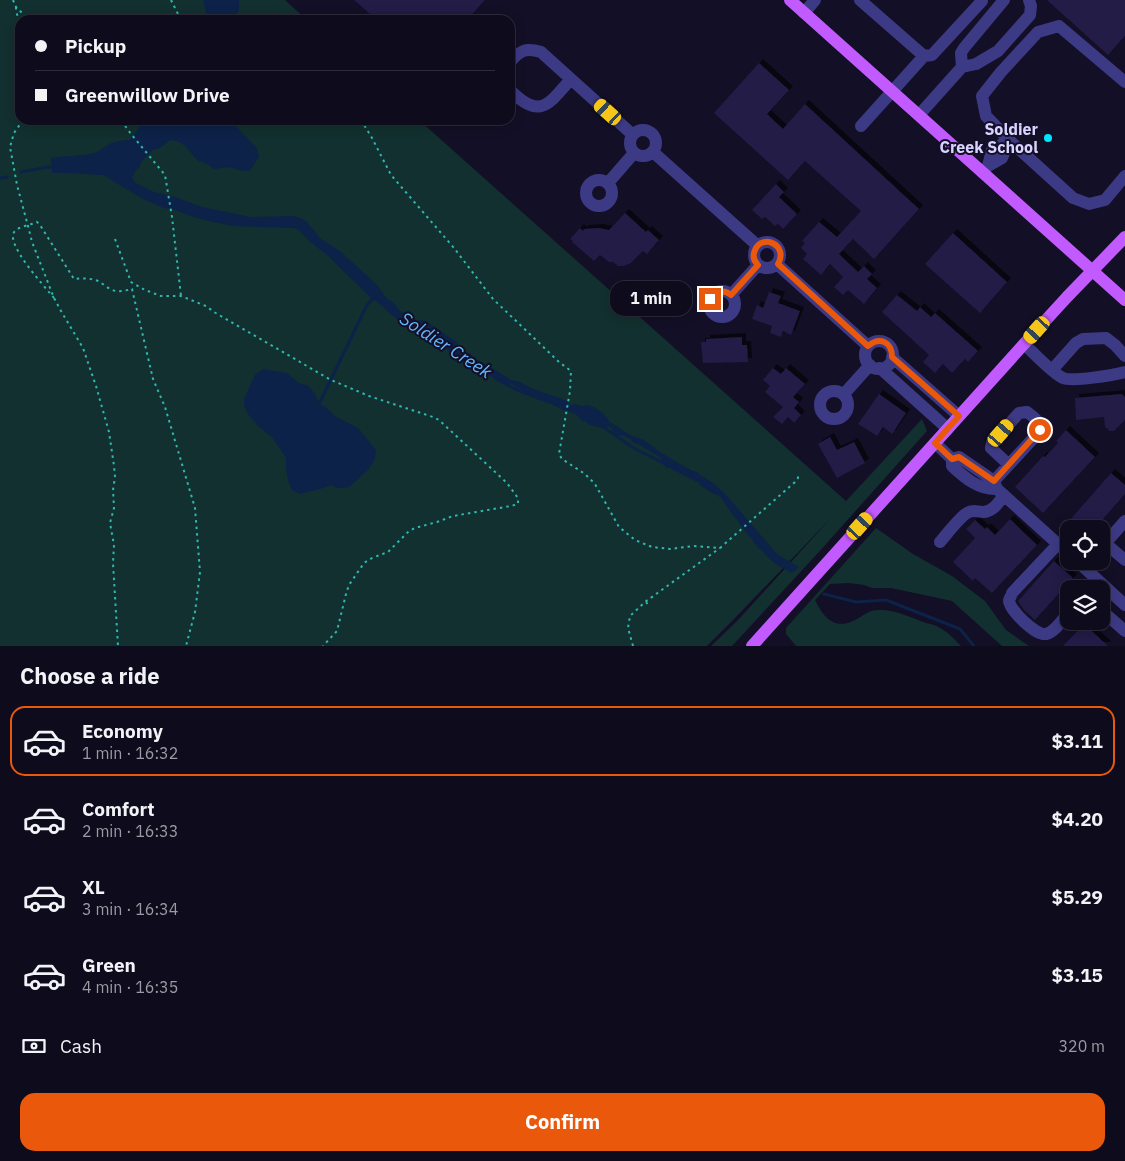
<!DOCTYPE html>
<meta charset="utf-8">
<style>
:root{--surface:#0e0b1c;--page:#171425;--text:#f1f3f6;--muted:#9b9ba3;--line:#2e2b3b;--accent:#ea580c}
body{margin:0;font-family:"IBM Plex Sans",sans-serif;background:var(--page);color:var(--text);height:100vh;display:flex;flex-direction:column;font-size:19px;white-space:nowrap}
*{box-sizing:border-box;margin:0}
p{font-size:16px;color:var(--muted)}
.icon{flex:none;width:28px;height:28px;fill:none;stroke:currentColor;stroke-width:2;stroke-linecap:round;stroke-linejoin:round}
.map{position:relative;height:646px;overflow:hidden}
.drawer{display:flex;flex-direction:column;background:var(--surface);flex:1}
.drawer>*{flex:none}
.hud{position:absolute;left:15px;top:15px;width:500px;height:110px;border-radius:15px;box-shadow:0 2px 12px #0003,0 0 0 1px var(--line);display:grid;align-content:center;height:110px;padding:0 20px;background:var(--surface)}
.controls{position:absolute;left:1060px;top:520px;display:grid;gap:10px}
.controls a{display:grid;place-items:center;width:50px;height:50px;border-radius:10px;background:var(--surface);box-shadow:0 2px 12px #0003,0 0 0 1px var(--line);font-size:25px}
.end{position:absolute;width:22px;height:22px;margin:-11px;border:6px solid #ea580c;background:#fff;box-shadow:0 0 0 2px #fff}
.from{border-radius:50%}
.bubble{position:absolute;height:35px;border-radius:15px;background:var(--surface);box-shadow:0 2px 12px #0003,0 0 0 1px var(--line);font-size:16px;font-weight:800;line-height:35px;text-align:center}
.car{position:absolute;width:15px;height:30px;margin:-15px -8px;border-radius:6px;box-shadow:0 0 4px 1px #0007;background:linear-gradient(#f5c518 24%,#345 0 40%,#f5c518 0 76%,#345 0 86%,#f5c518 0)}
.hud b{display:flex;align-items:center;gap:18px;height:48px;font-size:19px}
.hud b+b{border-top:1px solid var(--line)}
.hud i{width:12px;height:12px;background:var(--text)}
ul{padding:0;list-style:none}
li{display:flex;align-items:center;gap:15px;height:70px;margin:0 10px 8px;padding:0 10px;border:2px solid transparent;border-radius:15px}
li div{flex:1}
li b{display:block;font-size:19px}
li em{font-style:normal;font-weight:800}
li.active{border-color:var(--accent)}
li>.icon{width:45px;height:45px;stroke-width:1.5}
h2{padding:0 20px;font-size:22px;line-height:60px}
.pay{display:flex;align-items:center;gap:12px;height:55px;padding:0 20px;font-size:19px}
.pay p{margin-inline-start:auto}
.primary-button{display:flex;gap:10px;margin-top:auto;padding:10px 20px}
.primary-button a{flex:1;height:58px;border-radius:15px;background:var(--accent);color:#fff;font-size:20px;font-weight:800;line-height:58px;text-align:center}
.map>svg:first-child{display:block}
.green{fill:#12302f}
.water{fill:#0c2248}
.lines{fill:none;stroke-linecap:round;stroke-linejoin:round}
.stream{stroke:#0c2248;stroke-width:3}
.building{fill:#241b47;filter:url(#shadow)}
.path{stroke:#2fb8b0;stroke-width:2;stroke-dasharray:2.5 4;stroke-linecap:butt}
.minor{stroke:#3d3a85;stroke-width:12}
.major{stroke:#c25bff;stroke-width:12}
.route{stroke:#ea580c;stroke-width:6}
.poi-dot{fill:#00e5ff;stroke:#130f26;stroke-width:2}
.labels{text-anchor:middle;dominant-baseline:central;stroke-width:4;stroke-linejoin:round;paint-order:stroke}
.poi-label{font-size:16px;font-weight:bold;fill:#d9d4ff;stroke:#130f26;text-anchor:end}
.water-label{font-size:18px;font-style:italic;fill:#62b6ff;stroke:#130f26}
</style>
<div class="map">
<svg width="1125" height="646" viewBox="0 0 1125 646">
<defs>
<filter id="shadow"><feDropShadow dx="4" dy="-4" stdDeviation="0" flood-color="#0009"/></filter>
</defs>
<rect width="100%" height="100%" fill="#130f26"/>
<path class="green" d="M0,0H285L307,20H20V120H419L846,501L922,419L927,431L818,553L732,646H711L738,620L832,517L735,618L707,646H0Z
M876,528L913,554L952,576L985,601L1006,630L1029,646H1002L952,601L891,588H872L864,585L849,583L830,584L815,600C823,616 833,630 853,621C864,616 868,609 881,610C896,610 912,618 926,623C930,624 936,625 940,628C948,632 955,640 961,646H796L786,634V628Z"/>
<path class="water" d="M203,0H239V10L237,14L232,16V20H206V12Z
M145,120H230L257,148L259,157L251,169L248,171L238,170L230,167L214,169L207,164L197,160L185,146L178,141L171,140C165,143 161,150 154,149L141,162L140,167L136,170L132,178L136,183L154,192L175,197L202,207L251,217L293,216L300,218L306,221L320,238L335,248L339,250L377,285L387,299L393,302L400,311L417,321L422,320L426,321L445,334L447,336L456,341L459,347L464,351L469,353L479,361L494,369L511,380L520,382L531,388L565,400L571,405L575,404L582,406L587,405L594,407L603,413L610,422L630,435L644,440L660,452L685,467L688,468L692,471L698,472L700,475L713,483L728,497L777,554L799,567L792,573C780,567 769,561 762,550L759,549L754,543L752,539L749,536L739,523L737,519L733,516L729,509L721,498L708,487L706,485L703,486L688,474L678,469L674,470L671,468H667L663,464L664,463L662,462L661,458L640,445L634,443L629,438L622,435L618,436L609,426L602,428L590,425L586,422L582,421L576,414L563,410L547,402L546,399H544L534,394H530L511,384L470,369L458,358L435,341L420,332L404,325L392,315L375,300L370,297L326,254L309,241L299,230L293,228L233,226L204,220L182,213L176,210L164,208L143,199L103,175L68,173H52L51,158C65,155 80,157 94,153C99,152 100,150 104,147C111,142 121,140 130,140C136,133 139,126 145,120Z
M263,369L287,373L299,383L309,386L316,396L319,404L324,406L335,416L358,428L376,450L375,459L369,469L349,487L338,488L331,485L320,489L300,494L292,490L288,480L286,470V458L272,437L258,426L248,414L244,405V399L255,375Z"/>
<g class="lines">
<path class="stream" d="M21,172L54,166
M0,178L7,177
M495,378L515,389L549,402
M319,404L367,305L375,296
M602,426L632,447L667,465
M673,468L696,480
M701,484L715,493
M824,594L856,602L886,600L960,629L974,646"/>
</g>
<path class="building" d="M354,0H485L467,20H377Z
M1047,0H1125V36L1108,55Z
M759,63L789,90L767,114L783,129L805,104L919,209L874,259L853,239L839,254L858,272L864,266L872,274L867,279L877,288L864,304L848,290L843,295L834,287L843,277L830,264L821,275L803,259L807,254L801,248L805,243L802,241L819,222L837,237L861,211L805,161L788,180L714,113Z
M776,184L784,192L779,197L797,214L783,229L778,224L775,226L765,217L762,219L752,210Z
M625,213L646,232L648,230L659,240L647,254L643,251L631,263L624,266H618L613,262H609L600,255L594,261L572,242L573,241L570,239L580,228L583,231L584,229L599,228L609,230Z
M953,233L1007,282L980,313L925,264Z
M769,292L781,296L778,303L800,311L791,335L783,331L781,337L770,333L772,326L752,319L757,305L763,308Z
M897,295L917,311L920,307L931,317L935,313L978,351L968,362L965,359L952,373L943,364L935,373L923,362L929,355L882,312Z
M742,337V345H747L748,362L703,363L701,342H706V339Z
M773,368L781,374L786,368L805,384L793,397L799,402L794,408L801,415L794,423L788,417L782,424L773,417L783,407L765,392L770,386L763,380Z
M879,394L906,413L892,434L883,427L877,436L858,424Z
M1122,394L1125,397V420L1114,431H1110L1105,427L1104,417L1076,420L1075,398Z
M1066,430L1095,457L1043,513L1015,487L1043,456L1045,457L1058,443L1056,441Z
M830,437L837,450L854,442L865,463L837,478L818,444Z
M1111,473L1125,485V494L1105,517L1094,529H1062Z
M1010,519L1037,545L992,593L975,578L973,581L953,562L975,538L966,529L975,520L985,529L987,527L995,535Z
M1054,561L1073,578L1035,620L1024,610L1018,601Z
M1084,624L1108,646H1063Z"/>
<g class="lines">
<path class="path" d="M13,0L16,7L29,20
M171,0L179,16L184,20
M16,7V11L20,24
M228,20H243
M23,120L14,133L10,147L17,185L28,226L32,242L54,298L61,311L83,348L96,386L109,432L114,466L115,477L113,490L114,508L110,523L114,545L113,563L118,646
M123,120V123L131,134L165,175L172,217L181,296
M361,120L372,138L391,175L454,248L493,299L559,362L571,371L570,391L559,454L562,459L585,474L595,484L619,527L635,540L652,547L670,549L694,546L720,548L795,482L798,478V474
M115,239L131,282L145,290L161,296H181L206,306L214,312L331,380L369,396L433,417L439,420L507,483L518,498V504L511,506L453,516L437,522L415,528L409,531L388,552L372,558L364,563L349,585L346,594L337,631L323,646
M54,298C46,288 3,242 15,231C20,226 31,225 37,222L40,225L74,279C82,278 90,278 98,281C104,284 109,290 116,291C121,292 127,290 132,289L153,379L165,407L195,508L200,572L195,612L186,646
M646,602L649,606
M633,646L628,628L630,616L645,602L720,548"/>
<path class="minor" d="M860,0L924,56
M804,13L815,0
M510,62C520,51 525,47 541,52L633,135
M962,67L961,53L964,48L1004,0
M1125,82L1059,26L1038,32L1001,72L982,96L986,116L1009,140L1073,198L1089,204L1105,200L1125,176
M510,90C540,120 548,105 571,79
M919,115L962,67L976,64L998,51L1030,15L1031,6L1029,0
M861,126L924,56L932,55L982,1
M630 143a13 13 0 1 1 26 0a13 13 0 1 1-26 0Z
M653,152L758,246
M988,166L1002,158L1009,140
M982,172L988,166L992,150L1009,140
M586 193a13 13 0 1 1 26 0a13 13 0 1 1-26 0Z
M608,183L634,153
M754 255a13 13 0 1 1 26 0a13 13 0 1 1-26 0Z
M777,264L868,346
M709 304a13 13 0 1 1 26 0a13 13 0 1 1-26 0Z
M731,295L758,265
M865 355a14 14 0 1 1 28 0a14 14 0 1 1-28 0Z
M1024,344C1034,353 1052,373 1063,378C1073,382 1113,375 1125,372
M892,357L959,416
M880,368L948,429
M1052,370L1076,343L1083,339L1106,338L1115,345L1125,356
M820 405a14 14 0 1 1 28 0a14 14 0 1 1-28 0Z
M844,394L870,365
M935,443L952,459V466C965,478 979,490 997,489L994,481L959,457L952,459
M994,481L1040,431C1039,420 1035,418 1027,412L1019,413L992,443L991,448L1009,465
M997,489L1069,554
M940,542C947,534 959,518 967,513C973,509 977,512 983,512C993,512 999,502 1004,495
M1105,543L1125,560
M1058,544L1012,593C1012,595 1009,599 1009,600C1009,610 1036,636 1046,634C1055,632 1063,619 1069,612
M1101,548L1125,521
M1077,561L1125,605
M1101,610L1125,631"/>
<path class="major" d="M790,0L1125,300
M752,646L1024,344L1067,297L1125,237"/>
</g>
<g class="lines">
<path class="route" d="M710,299C716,291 724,289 731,295L758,265C754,261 752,256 755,250C762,233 789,245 778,264L868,346C880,336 892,342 892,357L959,416L935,443L952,459L959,457L994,481L1040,430"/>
</g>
<circle class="poi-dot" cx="1048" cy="138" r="5"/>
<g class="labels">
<g class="poi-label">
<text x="1038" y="129">Soldier<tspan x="1038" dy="18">Creek School</tspan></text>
</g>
<g class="water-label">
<text transform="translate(446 345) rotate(33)">Soldier Creek</text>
</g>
</g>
</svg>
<div class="controls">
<a><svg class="icon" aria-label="locate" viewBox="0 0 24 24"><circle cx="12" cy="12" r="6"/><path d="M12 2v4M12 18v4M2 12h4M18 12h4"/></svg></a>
<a><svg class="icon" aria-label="layers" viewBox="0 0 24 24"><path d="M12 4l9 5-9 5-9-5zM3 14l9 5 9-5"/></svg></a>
</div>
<i class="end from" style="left:1040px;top:430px"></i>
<i class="end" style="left:710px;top:299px"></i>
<div class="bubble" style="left:610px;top:281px;width:82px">1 min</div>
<i class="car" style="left:608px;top:112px;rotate:312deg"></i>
<i class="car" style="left:1037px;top:330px;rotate:222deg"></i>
<i class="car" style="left:1001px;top:433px;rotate:41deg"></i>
<i class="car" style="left:860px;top:526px;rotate:42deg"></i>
<div class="hud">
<b><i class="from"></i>Pickup</b>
<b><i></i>Greenwillow Drive</b>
</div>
</div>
<section class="drawer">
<h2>Choose a ride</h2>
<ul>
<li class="active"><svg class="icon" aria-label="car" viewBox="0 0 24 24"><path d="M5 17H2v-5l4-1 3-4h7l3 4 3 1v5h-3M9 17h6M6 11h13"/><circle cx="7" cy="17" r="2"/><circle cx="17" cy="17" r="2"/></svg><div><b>Economy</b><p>1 min · 16:32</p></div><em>$3.11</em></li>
<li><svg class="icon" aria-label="car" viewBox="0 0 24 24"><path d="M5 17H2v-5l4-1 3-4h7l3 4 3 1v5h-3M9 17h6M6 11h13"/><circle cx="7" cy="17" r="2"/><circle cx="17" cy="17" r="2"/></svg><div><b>Comfort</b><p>2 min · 16:33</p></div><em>$4.20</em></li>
<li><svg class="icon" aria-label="car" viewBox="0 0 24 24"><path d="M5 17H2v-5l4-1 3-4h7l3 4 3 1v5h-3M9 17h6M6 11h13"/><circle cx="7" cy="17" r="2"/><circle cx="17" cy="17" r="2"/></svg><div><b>XL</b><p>3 min · 16:34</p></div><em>$5.29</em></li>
<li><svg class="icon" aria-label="car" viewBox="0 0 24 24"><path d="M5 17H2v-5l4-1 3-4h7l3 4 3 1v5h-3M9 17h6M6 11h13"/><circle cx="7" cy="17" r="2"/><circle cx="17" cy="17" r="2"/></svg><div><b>Green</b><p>4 min · 16:35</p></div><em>$3.15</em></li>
</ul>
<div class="pay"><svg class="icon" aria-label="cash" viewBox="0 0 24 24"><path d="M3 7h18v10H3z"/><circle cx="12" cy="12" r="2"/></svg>Cash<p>320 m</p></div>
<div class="primary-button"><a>Confirm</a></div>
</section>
